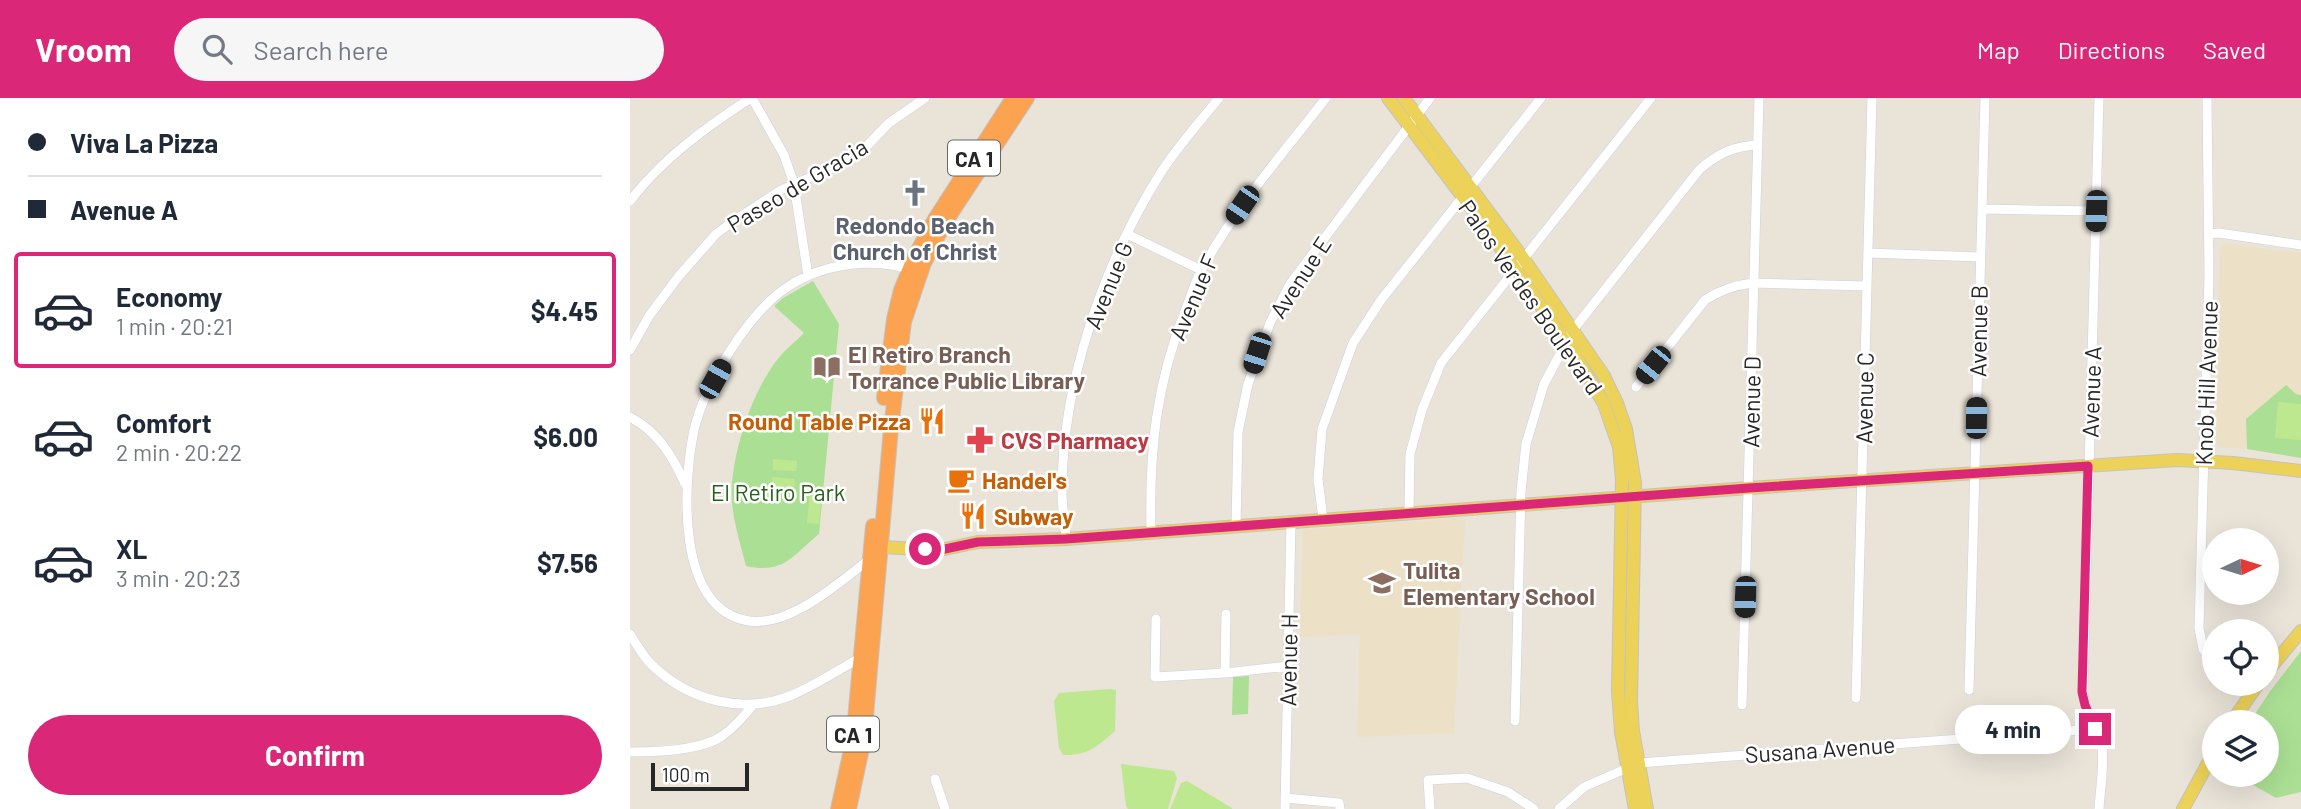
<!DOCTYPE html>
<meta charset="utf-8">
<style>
:root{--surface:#fff;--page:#f6f6f7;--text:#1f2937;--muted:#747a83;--line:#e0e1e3;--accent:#db2777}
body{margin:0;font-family:Barlow,sans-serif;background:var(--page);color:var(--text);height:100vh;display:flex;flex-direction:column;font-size:26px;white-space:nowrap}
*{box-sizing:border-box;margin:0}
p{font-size:23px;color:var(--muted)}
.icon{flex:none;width:38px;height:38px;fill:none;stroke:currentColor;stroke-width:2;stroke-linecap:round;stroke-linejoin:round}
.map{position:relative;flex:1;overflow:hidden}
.side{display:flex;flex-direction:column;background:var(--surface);width:630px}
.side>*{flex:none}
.banner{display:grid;align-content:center;height:154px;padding:0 28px;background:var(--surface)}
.needle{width:46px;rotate:86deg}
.buttons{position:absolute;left:1572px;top:430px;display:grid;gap:14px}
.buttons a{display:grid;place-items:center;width:77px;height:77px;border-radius:50%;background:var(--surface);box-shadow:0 7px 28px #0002;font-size:35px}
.scale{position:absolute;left:21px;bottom:18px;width:98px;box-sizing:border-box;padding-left:7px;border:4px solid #272727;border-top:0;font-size:19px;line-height:24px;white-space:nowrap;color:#272727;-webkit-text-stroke:5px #fff;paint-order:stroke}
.end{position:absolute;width:32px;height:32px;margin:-16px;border:9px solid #db2777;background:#fff;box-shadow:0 0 0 4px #fff}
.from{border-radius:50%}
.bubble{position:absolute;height:49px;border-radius:24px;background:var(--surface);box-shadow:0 7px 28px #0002;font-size:23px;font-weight:700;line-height:49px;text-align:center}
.car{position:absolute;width:21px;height:42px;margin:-21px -10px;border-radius:9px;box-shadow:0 0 5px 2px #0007;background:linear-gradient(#222 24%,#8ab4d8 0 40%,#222 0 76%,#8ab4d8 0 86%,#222 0)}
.banner b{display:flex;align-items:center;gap:24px;height:66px;font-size:26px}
.banner b+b{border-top:2px solid var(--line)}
.banner i{width:18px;height:18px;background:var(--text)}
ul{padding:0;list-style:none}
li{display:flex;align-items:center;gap:21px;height:116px;margin:0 14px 10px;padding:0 14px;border:4px solid transparent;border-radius:7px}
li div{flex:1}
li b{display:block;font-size:26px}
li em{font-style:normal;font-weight:700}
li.selected{border-color:var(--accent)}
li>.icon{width:63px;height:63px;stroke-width:1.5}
.primary-button{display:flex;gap:14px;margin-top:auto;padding:14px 28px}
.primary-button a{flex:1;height:80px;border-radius:42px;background:var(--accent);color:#fff;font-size:28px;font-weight:700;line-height:80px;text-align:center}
header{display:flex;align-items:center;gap:42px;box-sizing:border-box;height:98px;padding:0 35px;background:var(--accent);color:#fff}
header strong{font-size:33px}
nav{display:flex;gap:38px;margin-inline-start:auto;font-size:24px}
.search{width:490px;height:63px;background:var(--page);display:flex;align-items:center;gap:18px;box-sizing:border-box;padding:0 24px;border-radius:38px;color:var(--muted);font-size:26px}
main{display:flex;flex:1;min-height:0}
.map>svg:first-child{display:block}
.education{fill:#ece1c7}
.green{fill:#abe094}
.pitch{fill:#bee890}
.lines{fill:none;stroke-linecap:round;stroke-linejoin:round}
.minor-casing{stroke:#cdd0e0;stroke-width:10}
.major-casing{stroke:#c3c3c3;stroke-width:14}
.highway-casing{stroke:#c3c3c3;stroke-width:16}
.minor{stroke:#fff;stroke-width:9}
.major{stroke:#edd259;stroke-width:12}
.highway{stroke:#fba351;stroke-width:14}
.route{stroke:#db2777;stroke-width:9}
.labels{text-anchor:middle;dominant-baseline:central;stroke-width:5;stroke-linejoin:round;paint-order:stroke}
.shield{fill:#fff;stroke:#686868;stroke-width:2}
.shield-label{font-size:21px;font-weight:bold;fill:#272727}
.street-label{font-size:23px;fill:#272727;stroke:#fff}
.worship-label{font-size:23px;font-weight:bold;fill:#5b616d;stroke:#fff}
.education-label{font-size:23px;font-weight:bold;fill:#785e54;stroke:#fff;text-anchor:start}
.food-label{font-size:23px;font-weight:bold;fill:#c56008;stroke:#fff;text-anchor:start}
.health-label{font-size:23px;font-weight:bold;fill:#be3a42;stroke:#fff;text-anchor:start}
.park-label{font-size:23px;fill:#25611a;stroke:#fff}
</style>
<header>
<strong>Vroom</strong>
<div class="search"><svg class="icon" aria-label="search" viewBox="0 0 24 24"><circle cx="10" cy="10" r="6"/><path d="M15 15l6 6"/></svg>Search here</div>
<nav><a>Map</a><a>Directions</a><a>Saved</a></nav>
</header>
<main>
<section class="side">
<div class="banner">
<b><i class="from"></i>Viva La Pizza</b>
<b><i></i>Avenue A</b>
</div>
<ul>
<li class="selected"><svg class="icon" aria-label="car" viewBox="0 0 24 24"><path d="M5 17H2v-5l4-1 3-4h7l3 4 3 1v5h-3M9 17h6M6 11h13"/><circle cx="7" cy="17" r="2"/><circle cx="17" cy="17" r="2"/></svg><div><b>Economy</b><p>1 min · 20:21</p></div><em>$4.45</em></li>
<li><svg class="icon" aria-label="car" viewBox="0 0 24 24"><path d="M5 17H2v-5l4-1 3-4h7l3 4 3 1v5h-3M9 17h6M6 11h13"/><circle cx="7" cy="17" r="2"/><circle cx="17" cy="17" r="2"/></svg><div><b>Comfort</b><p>2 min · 20:22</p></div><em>$6.00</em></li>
<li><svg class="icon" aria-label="car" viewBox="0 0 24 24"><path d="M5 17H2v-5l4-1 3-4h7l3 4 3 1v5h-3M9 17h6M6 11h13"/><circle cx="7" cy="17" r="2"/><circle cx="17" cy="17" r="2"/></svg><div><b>XL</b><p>3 min · 20:23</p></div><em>$7.56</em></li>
</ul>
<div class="primary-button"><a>Confirm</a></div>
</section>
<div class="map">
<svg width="1671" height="711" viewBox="0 0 1671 711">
<rect width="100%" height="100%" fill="#e9e3d8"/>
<path class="education" d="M1594,146L1671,155V297H1666L1616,321L1617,351L1590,349L1586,344L1590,151Z
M835,420L824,635L727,639L730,536L670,539L673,432Z"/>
<path class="green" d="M183,183L209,226L189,436C161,459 154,476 116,468C111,448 104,426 102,405C99,363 120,299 144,266C152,254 164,245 174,235L144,208L153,200Z
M1656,287L1666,296L1671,297V360L1617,351L1616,321Z
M1671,553V694L1646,700L1606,677H1636V625H1619L1641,592Z
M619,578L618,616L602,617L603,579Z"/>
<path class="pitch" d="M1648,304L1671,306V342L1645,340Z
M143,361L167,363L166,373L143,372Z
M142,379L165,381L164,392L141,390Z
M180,393L192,394L189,426L177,425Z
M480,591L486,592L485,633C466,649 460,657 433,657L429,650L424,603L429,595Z
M491,666L544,673L547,680L538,711H498L496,708Z
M557,683L602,710V711H540L551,685Z"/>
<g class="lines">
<defs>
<path id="minor" d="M122,0L154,57L164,86L178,178
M1577,0L1579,177L1569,530L1573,551L1584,566
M0,103C32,61 76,29 121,0
M1352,111L1466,113
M497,136L571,172
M1579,136L1589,135L1671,147
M1238,155L1350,159
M0,252L19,218L48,179L86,136L105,122L151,92L215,64L231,54L259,25L295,0
M1006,289L1075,202C1090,192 1105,187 1123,185L1237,188
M0,319C28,334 42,357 55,386
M779,415L780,356L792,312L811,265L1021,0
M693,421L688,381L692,331L723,245L751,202L911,0
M606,428L608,334L618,286L640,225L660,186L800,0
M521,434C519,352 526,285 557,208C562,195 566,181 573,169C607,108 653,55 696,0
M436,441C435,425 432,409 432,393C432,285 473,167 530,76C547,49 569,25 589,0
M240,461C209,484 161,529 119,523C45,512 53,385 64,332C75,286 119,213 159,188C194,165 244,159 282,172
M526,521L525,579L595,575L658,568
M0,536C6,546 13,558 22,567C59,603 114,617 162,597C186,587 208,572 230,560H234
M595,575L596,516
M1604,586L1609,592L1621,595
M1339,592L1355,0
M1226,600L1242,0
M1112,607L1129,0
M885,623L891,393L896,346L914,286L943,232L1069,72C1087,56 1103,48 1128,47
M0,654C25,654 71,653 92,638C104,630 114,618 123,607
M305,681L315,711
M655,700L709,705L710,711
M655,711L661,425
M800,711L798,682L837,680L878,694L904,711
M929,711L954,689L1009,665L1465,631
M1469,711C1470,692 1476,658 1470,640C1464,624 1454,611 1453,594L1469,0"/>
<path id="major" d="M758,0L861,136L946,259L974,306L989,349L992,382L988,593L991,634L1005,711
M774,0L893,160L974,278L987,305L996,331L1005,385L1001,603L1003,633L1017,711
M244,456L251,449L310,452L348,444L436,441L1119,390L1547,362L1603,365L1671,373
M1636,575L1671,533
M1601,625L1628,586
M1553,711L1584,654"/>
<path id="highway" d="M254,300L264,221L271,192L286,156L305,121L383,0
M208,711L223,643L243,428
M219,711L234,641L261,330L274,224L294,165L314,126L397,0"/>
</defs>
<use href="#minor" class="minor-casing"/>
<use href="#major" class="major-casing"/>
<use href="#highway" class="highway-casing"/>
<use href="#minor" class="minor"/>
<use href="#major" class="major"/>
<use href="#highway" class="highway"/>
</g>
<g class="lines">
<path class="route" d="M295,451L310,452L348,444L436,441L1119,390L1458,368L1452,594L1455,607L1465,631"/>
</g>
<defs>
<symbol id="church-bare" viewBox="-9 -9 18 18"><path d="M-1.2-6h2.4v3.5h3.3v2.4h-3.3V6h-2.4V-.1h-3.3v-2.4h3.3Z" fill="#6b7280" stroke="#fff" stroke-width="2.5" paint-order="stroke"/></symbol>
<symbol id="library-bare" viewBox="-9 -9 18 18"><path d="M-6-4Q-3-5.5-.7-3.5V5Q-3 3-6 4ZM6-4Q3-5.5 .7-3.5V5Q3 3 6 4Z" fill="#8d6e63" stroke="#fff" stroke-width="2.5" paint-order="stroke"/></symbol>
<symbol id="restaurant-bare" viewBox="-9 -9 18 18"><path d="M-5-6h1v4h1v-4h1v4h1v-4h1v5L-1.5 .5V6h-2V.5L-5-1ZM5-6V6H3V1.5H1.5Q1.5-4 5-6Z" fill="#e8710a" stroke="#fff" stroke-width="2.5" paint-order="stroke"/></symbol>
<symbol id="pharmacy-bare" viewBox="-9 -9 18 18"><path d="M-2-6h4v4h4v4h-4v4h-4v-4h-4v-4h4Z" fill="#e0444e" stroke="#fff" stroke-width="2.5" paint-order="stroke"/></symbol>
<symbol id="cafe-bare" viewBox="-9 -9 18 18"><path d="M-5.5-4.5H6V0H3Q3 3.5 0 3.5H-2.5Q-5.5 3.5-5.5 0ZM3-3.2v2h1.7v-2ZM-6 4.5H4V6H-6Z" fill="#e8710a" stroke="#fff" stroke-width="2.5" paint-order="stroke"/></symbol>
<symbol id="school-bare" viewBox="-9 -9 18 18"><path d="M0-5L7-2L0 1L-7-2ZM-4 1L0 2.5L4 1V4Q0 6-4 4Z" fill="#8d6e63" stroke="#fff" stroke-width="2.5" paint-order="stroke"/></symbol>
</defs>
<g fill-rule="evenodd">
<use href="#church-bare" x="266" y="76" width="38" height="38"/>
<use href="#library-bare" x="178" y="250" width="38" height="38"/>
<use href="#restaurant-bare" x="283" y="304" width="38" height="38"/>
<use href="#pharmacy-bare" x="331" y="323" width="38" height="38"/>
<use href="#cafe-bare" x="312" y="363" width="38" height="38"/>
<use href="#restaurant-bare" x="324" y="399" width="38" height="38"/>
<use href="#school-bare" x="733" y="466" width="38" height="38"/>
</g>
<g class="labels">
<g class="shield">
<rect x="318" y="42.5" width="52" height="35" rx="5"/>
<rect x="197" y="618.5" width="52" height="35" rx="5"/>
</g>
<g class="shield-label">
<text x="344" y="60">CA 1</text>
<text x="223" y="636">CA 1</text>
</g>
<g class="street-label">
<text transform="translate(167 87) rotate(-31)">Paseo de Gracia</text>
<text transform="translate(670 179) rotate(-57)">Avenue E</text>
<text transform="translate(478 187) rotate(-68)">Avenue G</text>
<text transform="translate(563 199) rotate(-67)">Avenue F</text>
<text transform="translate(901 199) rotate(55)">Palos Verdes Boulevard</text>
<text transform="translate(1348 233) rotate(-89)">Avenue B</text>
<text transform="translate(1576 285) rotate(-88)">Knob Hill Avenue</text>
<text transform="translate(1461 294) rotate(-88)">Avenue A</text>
<text transform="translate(1234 300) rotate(-89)">Avenue C</text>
<text transform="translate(1121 304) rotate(-89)">Avenue D</text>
<text transform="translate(658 562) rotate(-89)">Avenue H</text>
<text transform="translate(1190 651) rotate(-4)">Susana Avenue</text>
</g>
<g class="worship-label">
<text x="285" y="127">Redondo Beach<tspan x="285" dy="26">Church of Christ</tspan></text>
</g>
<g class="education-label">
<text x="218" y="256">El Retiro Branch<tspan x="218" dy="26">Torrance Public Library</tspan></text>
<text x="773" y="472">Tulita<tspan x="773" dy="26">Elementary School</tspan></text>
</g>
<g class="food-label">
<text x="281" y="323" text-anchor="end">Round Table Pizza</text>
<text x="352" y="382">Handel's</text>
<text x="364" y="418">Subway</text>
</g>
<g class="health-label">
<text x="371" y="342">CVS Pharmacy</text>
</g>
<g class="park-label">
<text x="148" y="394">El Retiro Park</text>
</g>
</g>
</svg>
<div class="buttons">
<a><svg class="needle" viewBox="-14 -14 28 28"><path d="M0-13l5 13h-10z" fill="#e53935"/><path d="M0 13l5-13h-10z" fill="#747a83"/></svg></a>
<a><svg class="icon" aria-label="locate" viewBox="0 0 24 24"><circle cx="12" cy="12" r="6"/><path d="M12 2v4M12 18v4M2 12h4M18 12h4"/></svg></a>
<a><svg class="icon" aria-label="layers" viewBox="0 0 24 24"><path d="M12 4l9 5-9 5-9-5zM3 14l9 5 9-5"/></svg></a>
</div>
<div class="scale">100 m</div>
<i class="end from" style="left:295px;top:451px"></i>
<i class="end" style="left:1465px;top:631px"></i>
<div class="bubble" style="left:1325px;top:607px;width:116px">4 min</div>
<i class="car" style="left:612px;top:107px;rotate:214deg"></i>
<i class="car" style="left:1466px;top:113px;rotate:182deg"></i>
<i class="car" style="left:627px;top:255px;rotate:198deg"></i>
<i class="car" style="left:1023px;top:267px;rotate:219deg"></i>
<i class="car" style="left:85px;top:281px;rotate:29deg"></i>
<i class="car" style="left:1346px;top:320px;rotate:1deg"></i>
<i class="car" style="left:1115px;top:499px;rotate:182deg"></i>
</div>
</main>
